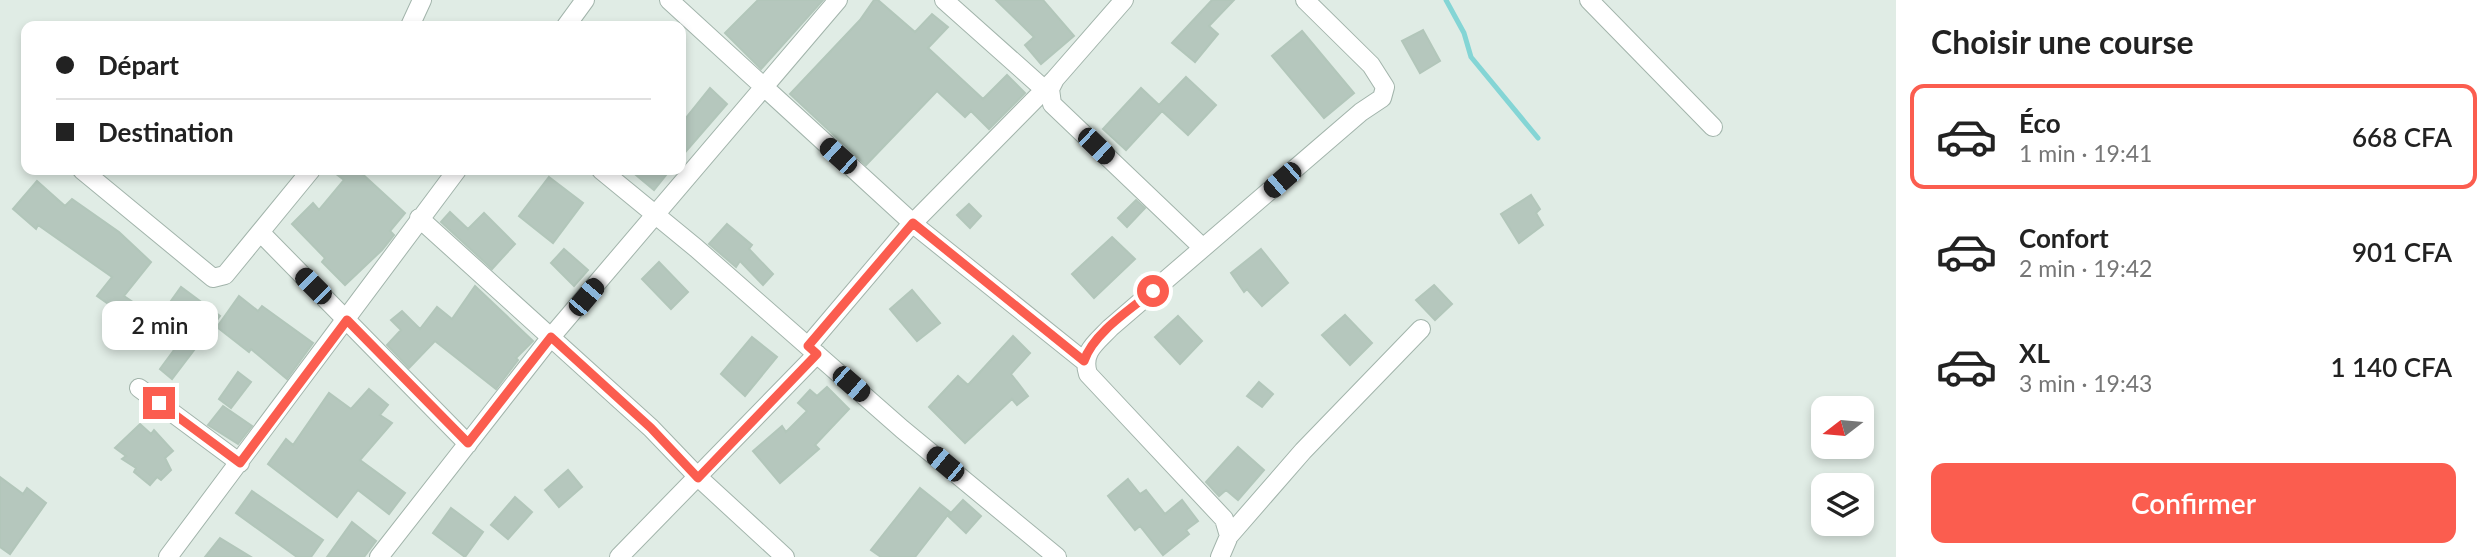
<!DOCTYPE html>
<html lang="fr">
<meta charset="utf-8">
<style>
:root{--surface:#fff;--page:#f2f2f2;--text:#222;--muted:#767676;--line:#e0e0e0;--accent:#fb5d4f}
body{margin:0;font-family:Lato,sans-serif;background:var(--page);color:var(--text);height:100vh;display:flex;flex-direction:column;font-size:26px;white-space:nowrap}
*{box-sizing:border-box;margin:0}
p{font-size:23px;color:var(--muted)}
.icon{flex:none;width:38px;height:38px;fill:none;stroke:currentColor;stroke-width:2;stroke-linecap:round;stroke-linejoin:round}
.map{position:relative;flex:1;overflow:hidden}
.details{display:flex;flex-direction:column;background:var(--surface);width:595px}
.details>*{flex:none}
.banner{position:absolute;left:21px;top:21px;width:665px;height:154px;border-radius:14px;box-shadow:0 4px 10px #0003;display:grid;align-content:center;height:154px;padding:0 35px;background:var(--surface)}
.needle{width:46px;rotate:254deg}
.controls{position:absolute;left:1811px;top:396px;display:grid;gap:14px}
.controls a{display:grid;place-items:center;width:63px;height:63px;border-radius:14px;background:var(--surface);box-shadow:0 4px 10px #0003;font-size:35px}
.end{position:absolute;width:32px;height:32px;margin:-16px;border:9px solid #fb5d4f;background:#fff;box-shadow:0 0 0 4px #fff}
.from{border-radius:50%}
.bubble{position:absolute;height:49px;border-radius:14px;background:var(--surface);box-shadow:0 4px 10px #0003;font-size:23px;font-weight:600;line-height:49px;text-align:center}
.car{position:absolute;width:21px;height:42px;margin:-21px -10px;border-radius:9px;box-shadow:0 0 5px 2px #0007;background:linear-gradient(#222 24%,#8ab4d8 0 40%,#222 0 76%,#8ab4d8 0 86%,#222 0)}
.banner b{display:flex;align-items:center;gap:24px;height:66px;font-size:26px}
.banner b+b{border-top:2px solid var(--line)}
.banner i{width:18px;height:18px;background:var(--text)}
ul{padding:0;list-style:none}
li{display:flex;align-items:center;gap:21px;height:105px;margin:0 14px 10px;padding:0 21px;border:4px solid transparent;border-radius:14px}
li div{flex:1}
li b{display:block;font-size:26px}
li em{font-style:normal;font-weight:600}
li.active{border-color:var(--accent)}
li>.icon{width:63px;height:63px;stroke-width:1.5}
h2{padding:0 35px;font-size:32px;line-height:84px}
.action{display:flex;gap:14px;margin-top:auto;padding:14px 35px}
.action a{flex:1;height:80px;border-radius:14px;background:var(--accent);color:#fff;font-size:28px;font-weight:600;line-height:80px;text-align:center}
main{display:flex;flex:1;min-height:0}
.map>svg:first-child{display:block}
.lines{fill:none;stroke-linecap:round;stroke-linejoin:round}
.stream{stroke:#84d5d5;stroke-width:5}
.building{fill:#b5c7bd;stroke:#b2c6ba;stroke-width:2}
.street-casing{stroke:#a2b4ab;stroke-width:20}
.street{stroke:#fff;stroke-width:18}
.route{stroke:#fb5d4f;stroke-width:9}
</style>
<main>
<div class="map">
<svg width="1896" height="557" viewBox="0 0 1896 557">
<rect width="100%" height="100%" fill="#e0ece5"/>
<g class="lines">
<path class="stream" d="M1446,0L1464,33L1471,57L1538,138"/>
</g>
<path class="building" d="M758,0H823L761,69L725,33Z
M874,0H878L915,32L932,14L948,27L928,48L983,99L1007,75L1025,93L989,129L971,111L965,117L937,91L866,165L790,94L860,20Z
M996,0H1043L1074,36L1041,64L1025,45L1034,37Z
M1212,0H1234L1209,26L1218,34L1195,62L1172,43Z
M1423,30L1440,61L1420,73L1402,41Z
M1302,31L1354,93L1324,118L1272,56Z
M1186,77L1216,105L1188,135L1162,111L1126,150L1103,129L1141,88L1159,105Z
M710,88L727,104L681,157V124Z
M331,170H358L405,213L390,231L394,235L382,250L345,285L322,262L325,258L292,224L313,203L319,210L344,180Z
M630,170H670L654,190Z
M549,177L583,203L553,243L519,216Z
M37,181L65,206L72,199L119,232L151,262L124,296L158,319L181,287L220,316L172,379L160,369L174,350L97,296L112,277L38,225L36,229L13,209Z
M1531,195L1540,209L1536,213L1543,225L1519,243L1501,214Z
M1136,200L1145,208L1127,227L1118,218Z
M969,204L981,216L970,228L957,215Z
M450,212L468,229L484,213L515,244L492,269L441,222Z
M727,224L752,245L749,249L773,274L763,285L740,261L736,267L709,244Z
M1112,237L1135,259L1094,298L1072,274Z
M564,249L588,270L574,286L551,263Z
M1261,249L1288,283L1262,306L1247,289L1244,292L1231,273Z
M659,262L688,292L671,309L642,279Z
M1434,285L1452,304L1435,320L1416,300Z
M475,286L533,341L516,358L518,360L496,389L435,341L409,368L387,345L401,330L391,320L402,311L420,329L437,307L452,319Z
M912,290L940,323L917,341L890,309Z
M239,296L258,311L262,306L313,343L287,379L251,349L249,352L217,327Z
M1345,315L1372,343L1350,365L1322,335Z
M1178,316L1202,341L1180,364L1155,337Z
M1013,336L1030,353L1011,374L1028,396L1017,405L1012,399L965,443L929,407L958,376L968,385Z
M752,337L777,357L745,396L721,374Z
M238,372L251,382L231,408L219,399Z
M1259,382L1273,394L1262,407L1247,396Z
M827,387L849,409L815,445L819,449L780,483L753,451L782,426L786,432L807,411L798,403L810,390L817,396Z
M369,389L388,405L380,415L392,423L360,460L405,493L389,514L358,490L337,517L268,464L286,439L293,445L329,393L351,409Z
M223,406L252,426L238,444L208,425Z
M140,424L151,434L154,430L173,451L165,458L171,470L161,480L157,477L150,485L134,472L136,468L122,459L126,456L115,448Z
M1238,447L1264,470L1238,500L1226,490L1219,496L1206,482Z
M568,470L582,487L559,507L545,490Z
M0,477L23,494L27,488L46,503L10,554L0,547Z
M1128,479L1140,494L1146,490L1165,514L1182,500L1198,521L1186,530L1189,534L1163,555L1140,526L1135,530L1108,496Z
M920,488L950,512L915,557H881L871,550Z
M252,491L323,540L311,557H297L236,513Z
M515,497L532,512L508,539L491,525Z
M963,500L981,516L966,533L948,516Z
M451,508L483,532L465,557L433,533Z
M352,522L376,541L364,557H327Z
M220,538L251,557H205Z"/>
<g class="lines">
<defs>
<path id="street" d="M669,0L917,227L1084,361
M944,0L1045,90
M1124,0L1055,79L1050,89L1052,104L1203,248
M1589,0L1713,127
M410,26L422,0
M566,26L585,0
M82,170L213,278L225,275L311,170
M601,170L696,248L902,429L1057,557
M419,218L651,428L698,477L785,557
M261,233L468,444
M808,346L908,228L1055,79
M139,388L240,463
M1229,536L1303,451L1421,329
M168,557L457,170
M379,557L551,337L838,0
M619,557L817,354
M1220,557L1229,536L1224,519L1088,374C1081,352 1096,343 1110,328L1361,112L1382,98L1385,87L1371,65L1305,0"/>
</defs>
<use href="#street" class="street-casing"/>
<use href="#street" class="street"/>
</g>
<g class="lines">
<path class="route" d="M159,403L240,463L347,320L468,443L551,337L651,428L698,478L817,354L808,346L913,223L1084,361C1093,333 1131,309 1153,291"/>
</g>
</svg>
<div class="controls">
<a><svg class="needle" viewBox="-14 -14 28 28"><path d="M0-13l5 13h-10z" fill="#e53935"/><path d="M0 13l5-13h-10z" fill="#767676"/></svg></a>
<a><svg class="icon" aria-label="layers" viewBox="0 0 24 24"><path d="M12 4l9 5-9 5-9-5zM3 14l9 5 9-5"/></svg></a>
</div>
<i class="end from" style="left:1153px;top:291px"></i>
<i class="end" style="left:159px;top:403px"></i>
<div class="bubble" style="left:102px;top:301px;width:116px">2 min</div>
<i class="car" style="left:1096px;top:146px;rotate:134deg"></i>
<i class="car" style="left:838px;top:156px;rotate:312deg"></i>
<i class="car" style="left:1282px;top:180px;rotate:229deg"></i>
<i class="car" style="left:313px;top:286px;rotate:315deg"></i>
<i class="car" style="left:586px;top:297px;rotate:40deg"></i>
<i class="car" style="left:851px;top:384px;rotate:131deg"></i>
<i class="car" style="left:945px;top:464px;rotate:310deg"></i>
<div class="banner">
<b><i class="from"></i>Départ</b>
<b><i></i>Destination</b>
</div>
</div>
<section class="details">
<h2>Choisir une course</h2>
<ul>
<li class="active"><svg class="icon" aria-label="car" viewBox="0 0 24 24"><path d="M5 17H2v-5l4-1 3-4h7l3 4 3 1v5h-3M9 17h6M6 11h13"/><circle cx="7" cy="17" r="2"/><circle cx="17" cy="17" r="2"/></svg><div><b>Éco</b><p>1 min · 19:41</p></div><em>668 CFA</em></li>
<li><svg class="icon" aria-label="car" viewBox="0 0 24 24"><path d="M5 17H2v-5l4-1 3-4h7l3 4 3 1v5h-3M9 17h6M6 11h13"/><circle cx="7" cy="17" r="2"/><circle cx="17" cy="17" r="2"/></svg><div><b>Confort</b><p>2 min · 19:42</p></div><em>901 CFA</em></li>
<li><svg class="icon" aria-label="car" viewBox="0 0 24 24"><path d="M5 17H2v-5l4-1 3-4h7l3 4 3 1v5h-3M9 17h6M6 11h13"/><circle cx="7" cy="17" r="2"/><circle cx="17" cy="17" r="2"/></svg><div><b>XL</b><p>3 min · 19:43</p></div><em>1 140 CFA</em></li>
</ul>
<div class="action"><a>Confirmer</a></div>
</section>
</main>
